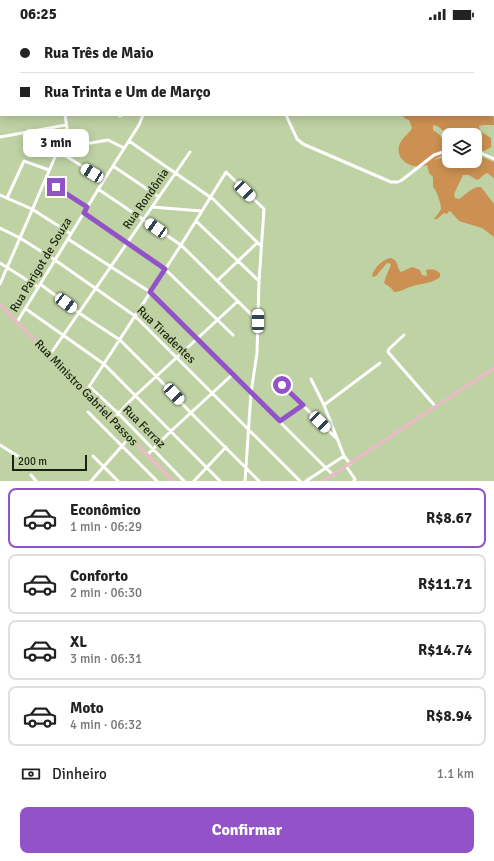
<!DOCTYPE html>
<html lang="pt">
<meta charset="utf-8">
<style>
:root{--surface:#fff;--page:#f6f6f6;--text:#222;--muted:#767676;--line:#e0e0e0;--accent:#9253c9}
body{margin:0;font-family:Signika,sans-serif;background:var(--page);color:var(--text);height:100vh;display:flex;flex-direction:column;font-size:15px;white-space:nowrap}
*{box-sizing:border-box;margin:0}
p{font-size:13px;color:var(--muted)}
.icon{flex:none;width:22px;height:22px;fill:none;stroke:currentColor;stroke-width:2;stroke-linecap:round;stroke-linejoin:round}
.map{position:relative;height:453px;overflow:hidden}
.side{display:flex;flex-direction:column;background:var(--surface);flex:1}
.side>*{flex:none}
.hud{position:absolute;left:0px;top:0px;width:494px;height:88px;box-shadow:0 2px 10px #0003;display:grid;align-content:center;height:88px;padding:0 20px;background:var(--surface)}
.controls{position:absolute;left:442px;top:100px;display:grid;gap:8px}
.controls a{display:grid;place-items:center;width:40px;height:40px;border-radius:8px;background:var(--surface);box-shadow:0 2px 10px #0003;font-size:20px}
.scale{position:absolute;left:12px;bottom:10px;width:75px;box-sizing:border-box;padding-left:4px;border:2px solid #1b2210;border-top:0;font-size:11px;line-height:14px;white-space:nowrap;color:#1b2210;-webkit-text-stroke:3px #bfd2a4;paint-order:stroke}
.end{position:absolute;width:18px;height:18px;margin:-9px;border:5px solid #9253c9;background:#fff;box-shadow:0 0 0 2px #fff}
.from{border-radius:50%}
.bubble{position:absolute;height:28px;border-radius:8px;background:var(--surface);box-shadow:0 2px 10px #0003;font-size:13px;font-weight:700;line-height:28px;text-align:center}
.car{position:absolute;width:12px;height:24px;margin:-12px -6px;border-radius:5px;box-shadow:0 0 3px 1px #0007;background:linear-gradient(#fff 24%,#345 0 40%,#fff 0 76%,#345 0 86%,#fff 0)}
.hud b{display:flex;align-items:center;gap:14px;height:38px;font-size:15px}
.hud b+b{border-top:1px solid var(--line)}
.hud i{width:10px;height:10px;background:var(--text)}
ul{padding:7px 0 0;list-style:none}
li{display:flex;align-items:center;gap:12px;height:60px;margin:0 8px 6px;padding:0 12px;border:2px solid var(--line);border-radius:8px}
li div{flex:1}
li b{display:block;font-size:15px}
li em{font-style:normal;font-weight:700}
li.active{border-color:var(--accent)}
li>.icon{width:36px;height:36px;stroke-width:1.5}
.pay{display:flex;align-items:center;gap:10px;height:44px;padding:0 20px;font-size:15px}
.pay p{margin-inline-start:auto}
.cta{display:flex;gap:8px;margin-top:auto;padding:8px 20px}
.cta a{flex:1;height:46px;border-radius:8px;background:var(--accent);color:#fff;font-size:16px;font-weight:700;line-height:46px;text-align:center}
.status{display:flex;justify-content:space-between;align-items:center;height:28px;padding:0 20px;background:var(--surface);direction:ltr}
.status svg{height:11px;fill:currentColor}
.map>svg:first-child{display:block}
.green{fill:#cc9152}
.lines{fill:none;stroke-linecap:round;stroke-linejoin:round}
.minor{stroke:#fff;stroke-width:3}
.major{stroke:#e8bcc5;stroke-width:3.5}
.route{stroke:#9253c9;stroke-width:5}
.labels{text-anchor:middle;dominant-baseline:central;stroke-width:3.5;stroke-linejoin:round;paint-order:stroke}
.street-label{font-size:12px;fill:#1b2210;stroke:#bfd2a4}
</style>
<div class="status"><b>06:25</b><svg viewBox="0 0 49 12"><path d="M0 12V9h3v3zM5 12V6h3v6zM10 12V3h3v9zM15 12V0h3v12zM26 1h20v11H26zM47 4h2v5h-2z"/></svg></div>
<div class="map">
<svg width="494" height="453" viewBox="0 0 494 453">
<rect width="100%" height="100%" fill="#bfd2a4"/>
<path class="green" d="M493,81L494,97H484L479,98L480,103L491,110V119L484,123L475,122V107H449V112C445,105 441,98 433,97V102C442,107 448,116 443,127L433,132L441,130L449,124V133H475V126L494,134V150L487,145C482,147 481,151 477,152L469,147H463L454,166L455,170L459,171C466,167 472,158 481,159L494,176V209L482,200L459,193L450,183H449L447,186L444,185L437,191H434C436,188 441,183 441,180C441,175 436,161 433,159V149L429,145L427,137C416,142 395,134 399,118C401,110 408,107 412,100L409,92L406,91L401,87H493Z
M390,230C395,231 398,235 398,240L401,244L412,239L420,242L422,247L427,248L426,242C432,240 436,242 440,245V249C432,256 420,255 410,259C404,261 400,264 394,264L391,260L384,255C386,247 389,243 391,236L387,235L376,248L373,249L372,248C374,240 382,232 390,230Z"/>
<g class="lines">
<path class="minor" d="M50,0V1
M129,0V1
M239,0V1
M243,0L244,1
M205,1L211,0
M256,1L258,0
M319,1L321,0
M0,36L1,35
M0,77L1,76
M286,87L297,111L303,116L391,154H398L402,152L434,127L449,122
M120,88L122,87
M0,109L66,97
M62,113L91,115L108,112L124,120
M129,113L213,171L261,218
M58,123L104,152
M475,124L483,126L494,131
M113,138L159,169
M45,152L87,179
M98,161L181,217L258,293
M0,167L32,181L71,206
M7,170L24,133L49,142
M152,179L201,183
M84,185L165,241L233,307
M196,193L259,253
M0,200L20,210L55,232L135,288L300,453
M68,211L150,264L333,447
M0,235L38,259
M218,252L257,215
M0,256L62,113L67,100L65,87
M40,256L79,285L120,312L156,348L191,385L259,453
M26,281L104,336L220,453
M17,294L104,152L139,97L143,87
M404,307L389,321L388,324L435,378
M49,328L190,124
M311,351L324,377L344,428L350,436
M282,357L336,410
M90,359L118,385L184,453
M85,365L181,217L226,144L264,181L259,253L257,325L251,365L245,453
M324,377L380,335
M88,384L157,453
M112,392L136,367L238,273
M280,393L303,377
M0,417L27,434
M147,427L171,403L233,346
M93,428L118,453
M346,438L355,451L354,453
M31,447L36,453
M91,453L129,410
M194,453L226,419
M306,453L344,428"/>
<path class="major" d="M0,277L173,453
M323,453L494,340"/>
</g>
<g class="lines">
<path class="route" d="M56,159L87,179L84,185L165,241L150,264L280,393L303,377L282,357"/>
</g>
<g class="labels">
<g class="street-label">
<text transform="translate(146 171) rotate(-55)">Rua Rondônia</text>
<text transform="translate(41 237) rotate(-59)">Rua Parigot de Souza</text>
<text transform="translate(166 307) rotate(44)">Rua Tiradentes</text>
<text transform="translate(86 365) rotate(46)">Rua Ministro Gabriel Passos</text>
<text transform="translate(144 399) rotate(45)">Rua Ferraz</text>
</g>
</g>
</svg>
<div class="controls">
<a><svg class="icon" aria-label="layers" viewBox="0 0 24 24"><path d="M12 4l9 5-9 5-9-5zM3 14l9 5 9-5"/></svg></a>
</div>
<div class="scale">200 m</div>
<i class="end from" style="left:282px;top:357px"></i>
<i class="end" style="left:56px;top:159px"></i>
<div class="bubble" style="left:23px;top:101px;width:66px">3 min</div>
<i class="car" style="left:92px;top:145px;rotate:301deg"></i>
<i class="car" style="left:245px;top:163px;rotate:134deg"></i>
<i class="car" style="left:156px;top:200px;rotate:304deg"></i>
<i class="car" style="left:66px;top:275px;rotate:127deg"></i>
<i class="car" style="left:258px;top:293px;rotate:0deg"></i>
<i class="car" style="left:174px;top:366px;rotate:137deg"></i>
<i class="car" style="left:320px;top:394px;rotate:135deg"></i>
<div class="hud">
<b><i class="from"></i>Rua Três de Maio</b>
<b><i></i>Rua Trinta e Um de Março</b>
</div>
</div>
<section class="side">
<ul>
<li class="active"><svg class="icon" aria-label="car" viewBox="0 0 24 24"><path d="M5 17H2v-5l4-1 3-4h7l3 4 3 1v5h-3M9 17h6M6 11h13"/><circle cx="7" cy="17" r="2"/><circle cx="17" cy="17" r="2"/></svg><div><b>Econômico</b><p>1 min · 06:29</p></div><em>R$8.67</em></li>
<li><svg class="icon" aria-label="car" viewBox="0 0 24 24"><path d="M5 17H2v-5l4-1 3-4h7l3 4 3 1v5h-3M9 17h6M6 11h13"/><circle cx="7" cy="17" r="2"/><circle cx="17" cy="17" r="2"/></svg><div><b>Conforto</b><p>2 min · 06:30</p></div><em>R$11.71</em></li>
<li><svg class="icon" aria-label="car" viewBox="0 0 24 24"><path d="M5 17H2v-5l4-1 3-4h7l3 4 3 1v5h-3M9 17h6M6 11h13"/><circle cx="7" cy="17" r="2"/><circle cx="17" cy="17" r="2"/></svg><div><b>XL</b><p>3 min · 06:31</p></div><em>R$14.74</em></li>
<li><svg class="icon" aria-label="car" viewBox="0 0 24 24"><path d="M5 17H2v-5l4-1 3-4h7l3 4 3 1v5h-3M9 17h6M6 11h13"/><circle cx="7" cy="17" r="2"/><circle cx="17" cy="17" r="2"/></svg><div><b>Moto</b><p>4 min · 06:32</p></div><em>R$8.94</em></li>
</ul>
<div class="pay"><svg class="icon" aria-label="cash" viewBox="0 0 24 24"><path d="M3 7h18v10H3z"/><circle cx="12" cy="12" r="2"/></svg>Dinheiro<p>1.1 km</p></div>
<div class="cta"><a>Confirmar</a></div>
</section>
